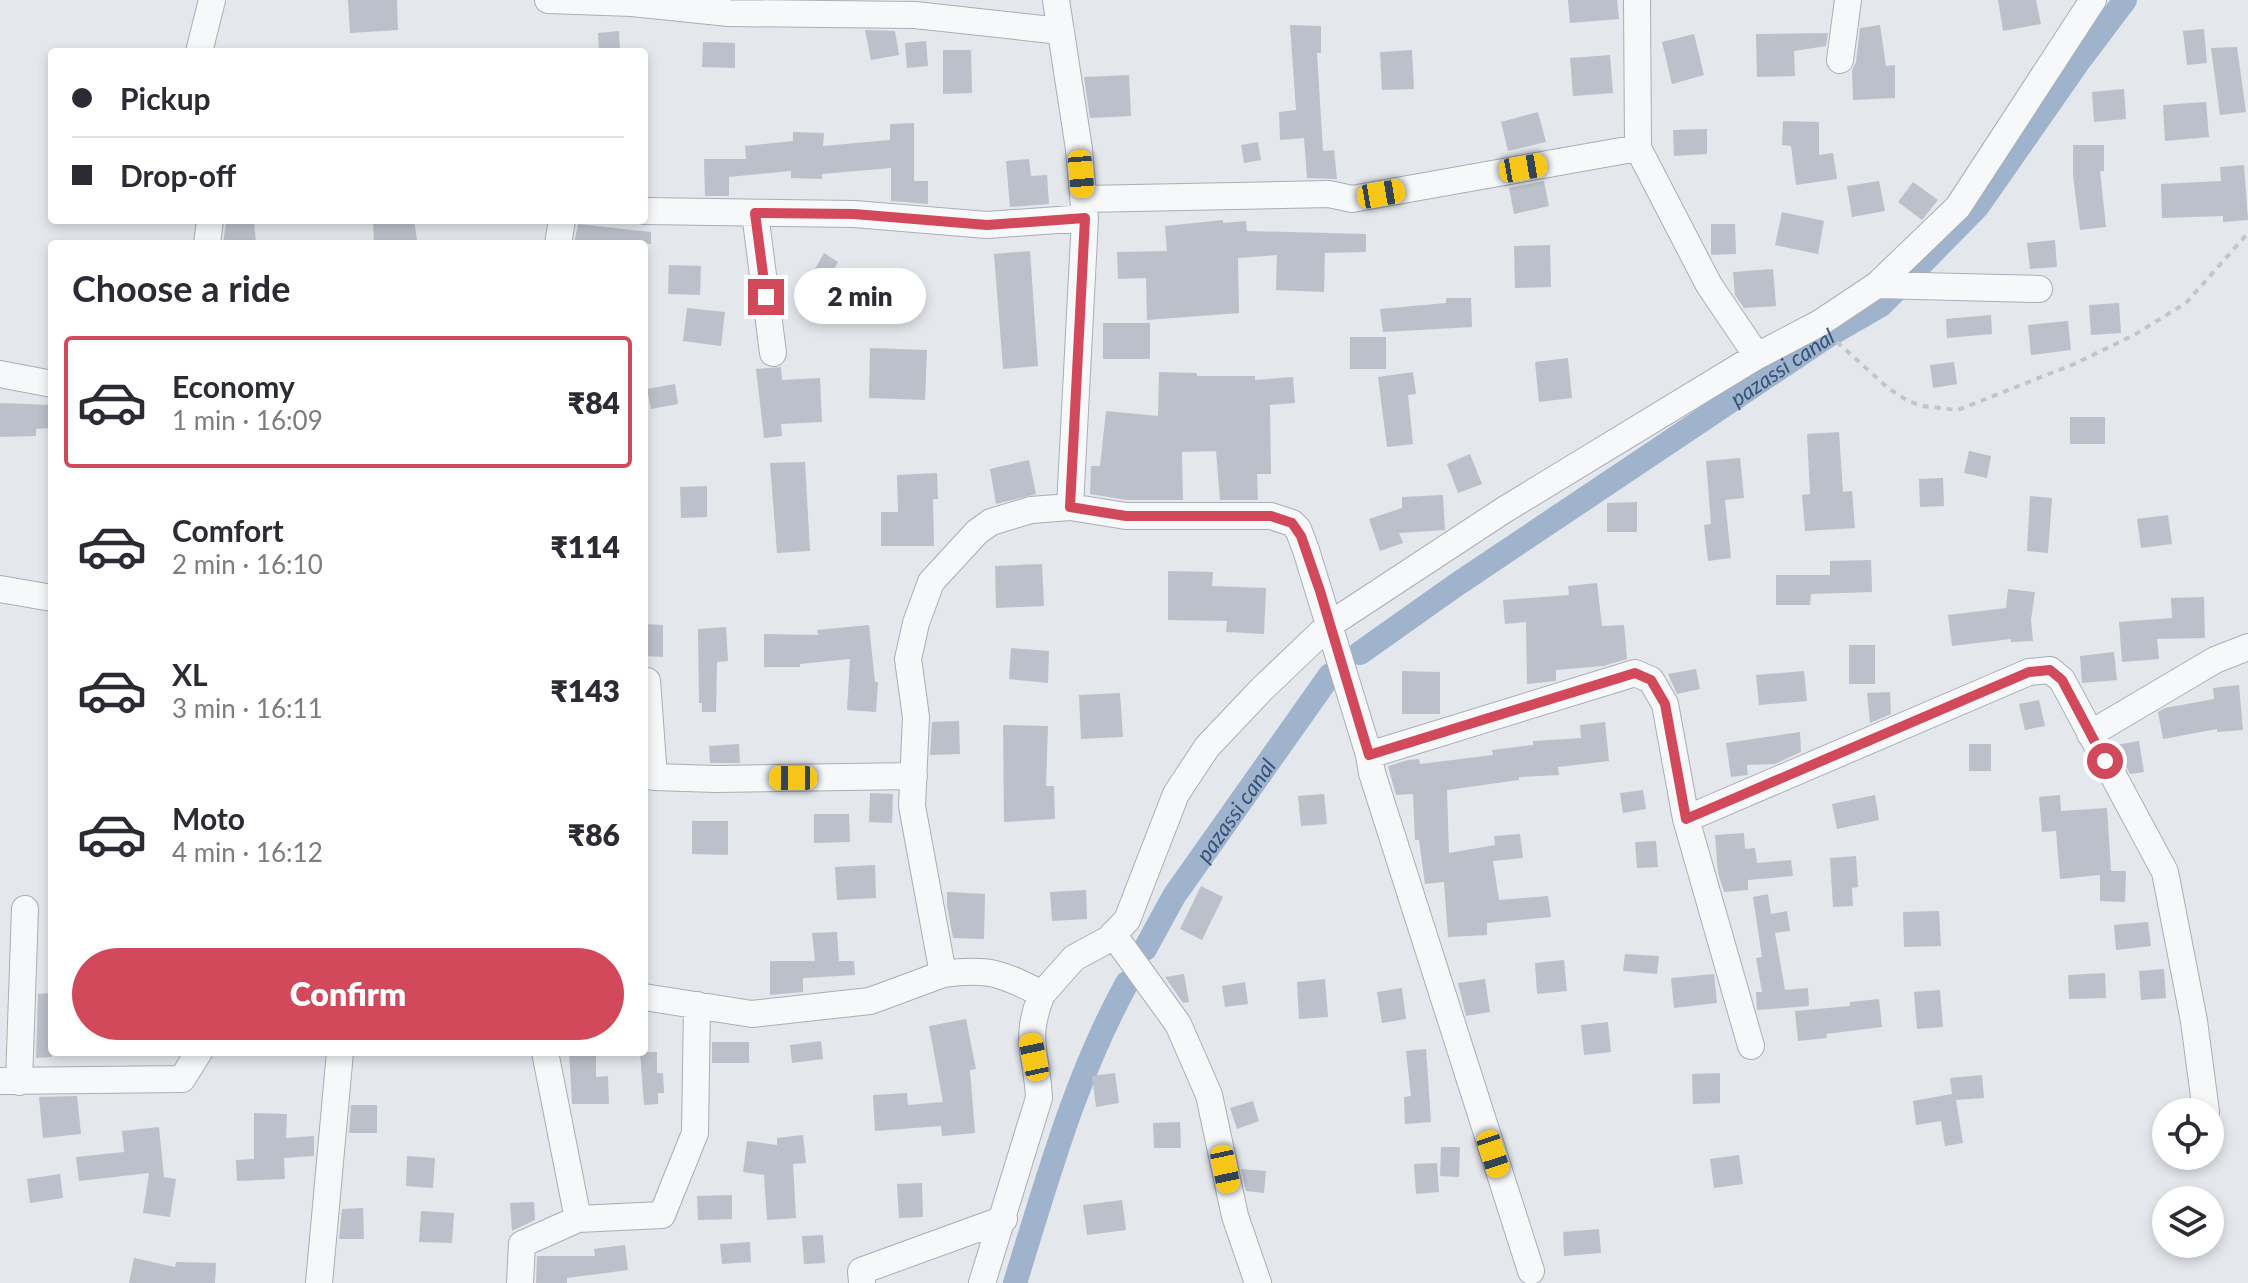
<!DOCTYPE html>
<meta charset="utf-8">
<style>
:root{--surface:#fff;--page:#f2f2f3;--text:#2b2b33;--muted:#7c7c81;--line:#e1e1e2;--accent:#d1495b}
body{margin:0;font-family:Lato,sans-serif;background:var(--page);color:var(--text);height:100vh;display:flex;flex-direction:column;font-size:30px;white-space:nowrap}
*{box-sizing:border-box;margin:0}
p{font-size:26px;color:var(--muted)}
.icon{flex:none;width:44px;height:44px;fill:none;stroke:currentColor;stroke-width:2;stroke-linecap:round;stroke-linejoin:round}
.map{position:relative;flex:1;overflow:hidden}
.side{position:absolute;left:48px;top:240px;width:600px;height:816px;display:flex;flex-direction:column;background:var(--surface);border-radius:8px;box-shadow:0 4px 12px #0003}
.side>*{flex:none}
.guide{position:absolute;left:48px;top:48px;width:600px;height:176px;border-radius:8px;box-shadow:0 4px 12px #0003;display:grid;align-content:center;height:176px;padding:0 24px;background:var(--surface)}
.controls{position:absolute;left:2152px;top:1098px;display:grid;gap:16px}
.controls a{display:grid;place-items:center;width:72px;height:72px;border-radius:50%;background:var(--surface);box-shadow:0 4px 12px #0003;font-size:40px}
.end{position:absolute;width:36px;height:36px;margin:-18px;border:10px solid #d1495b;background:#fff;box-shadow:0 0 0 4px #fff}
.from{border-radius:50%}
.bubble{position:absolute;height:56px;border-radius:28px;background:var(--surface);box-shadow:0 4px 12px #0003;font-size:26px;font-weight:800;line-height:56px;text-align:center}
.car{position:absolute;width:24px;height:48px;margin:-24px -12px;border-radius:10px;box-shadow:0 0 6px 2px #0007;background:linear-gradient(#f5c518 24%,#345 0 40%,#f5c518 0 76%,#345 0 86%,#f5c518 0)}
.guide b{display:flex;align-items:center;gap:28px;height:76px;font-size:30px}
.guide b+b{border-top:2px solid var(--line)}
.guide i{width:20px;height:20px;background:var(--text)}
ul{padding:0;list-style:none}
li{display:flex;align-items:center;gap:24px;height:132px;margin:0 16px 12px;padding:0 8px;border:4px solid transparent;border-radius:8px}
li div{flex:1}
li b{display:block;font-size:30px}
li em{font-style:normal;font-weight:800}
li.active{border-color:var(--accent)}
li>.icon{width:72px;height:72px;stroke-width:1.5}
h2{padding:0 24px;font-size:36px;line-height:96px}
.action{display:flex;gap:16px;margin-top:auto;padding:16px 24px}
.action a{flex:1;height:92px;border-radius:48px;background:var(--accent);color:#fff;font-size:32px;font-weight:800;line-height:92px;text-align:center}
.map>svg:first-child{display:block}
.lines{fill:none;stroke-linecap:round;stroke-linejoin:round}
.canal{stroke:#9fb4cc;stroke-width:24}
.building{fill:#bbc0ca}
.street-casing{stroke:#a9aeb7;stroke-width:28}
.path{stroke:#c2c5cb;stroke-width:4;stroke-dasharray:6 6;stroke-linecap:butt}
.street{stroke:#f7f8fa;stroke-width:26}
.route{stroke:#d1495b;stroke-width:10}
.labels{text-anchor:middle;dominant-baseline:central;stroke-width:6;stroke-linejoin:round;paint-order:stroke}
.water-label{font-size:22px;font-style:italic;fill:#34527a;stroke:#f4f6f9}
</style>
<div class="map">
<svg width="2248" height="1283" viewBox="0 0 2248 1283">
<rect width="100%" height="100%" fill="#e4e7ec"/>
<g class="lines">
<g class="canal">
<path id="s1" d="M1360,653L1456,585L1829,335L1881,305L1978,206L2079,61L2125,0"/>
<path id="s2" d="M1145,949L1174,896L1330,675"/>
<path d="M1015,1283C1047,1181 1075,1077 1127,983"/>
</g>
</g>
<path class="building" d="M348,0H397L398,30L350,33Z
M1568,0H1617L1619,19L1570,23Z
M1998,0H2036L2041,24L2003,31Z
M1290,25L1321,26V53H1317L1323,151L1334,150L1337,179L1307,178L1304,138L1280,140L1279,112L1296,110Z
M1880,25L1886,66L1895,65V98L1853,100L1852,70L1856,62L1860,28Z
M2204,29L2207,63L2187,65L2183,31Z
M865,30L895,31L899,55L871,60Z
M619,31L620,52H599L598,33Z
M1828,33L1826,46L1794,51L1795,76L1757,77L1756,34Z
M1694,34L1704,75L1672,84L1662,42Z
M926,41L928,66L907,68L905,43Z
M703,42L735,43V68L702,67Z
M2237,47L2246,112L2220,115L2211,48Z
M943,50H971L972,93L943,94Z
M1412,50L1414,89L1382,90L1380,52Z
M1610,55L1613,93L1573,96L1570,58Z
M1129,75L1131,116L1090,118L1084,77Z
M2124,89L2126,119L2094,122L2092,92Z
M2206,102L2209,137L2165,141L2163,105Z
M1538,112L1546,142L1508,151L1501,122Z
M1783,121L1819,122V155L1833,153L1837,179L1796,185L1791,146L1782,145Z
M914,123V181H928V204L891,201V168L822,174V179L791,178V171L729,177V196H705L704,159H746L745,146L793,141V132L824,133L823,146L890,140V124Z
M1707,129V154L1674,156L1673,130Z
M1258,142L1261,160L1244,163L1241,145Z
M2073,145H2104V171H2100L2106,227L2080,230L2073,176Z
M1029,159L1031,176L1047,175L1049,204L1010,207L1006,161Z
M2244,165L2248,220L2223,222V216L2162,218L2161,184L2221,181L2220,167Z
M1544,181L1549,206L1514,214L1509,188Z
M1879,181L1885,211L1852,217L1847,186Z
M1913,182L1938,200L1922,220L1898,202Z
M1782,212L1824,221L1818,254L1775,245Z
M254,220L256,244H223L226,222Z
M373,220H414L417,240L374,244Z
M1223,220V223L1246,221L1247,231L1366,234V252L1325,253L1324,292L1276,290L1277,255L1238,258L1239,313L1147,320L1146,278L1118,279L1117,252L1167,251L1165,226Z
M578,224L651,232V244H574Z
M1711,224H1735L1736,254L1711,255Z
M2055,240L2057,267L2030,269L2027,243Z
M1550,245L1551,287L1515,288L1514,246Z
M1030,251L1038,366L1003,369L994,254Z
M824,253L838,262L826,283L812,274Z
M669,265L701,266L700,295L668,294Z
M1773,269L1776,306L1744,308L1735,295L1733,272Z
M1446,298H1471L1472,327L1383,332L1380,309L1446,303Z
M2119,303L2121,333L2091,335L2089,305Z
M687,308L725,312L721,346L683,341Z
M1991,315L1992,334L1947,338L1946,319Z
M2068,321L2071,350L2031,355L2028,325Z
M1103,323H1150V359H1103Z
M1350,337H1386V369H1350Z
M870,348L927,350L925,400L869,398Z
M1568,358L1572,398L1539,402L1535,362Z
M1954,362L1957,384L1933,388L1930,365Z
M781,367L782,380L820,378L822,422L781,424L782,436L764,438L756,369Z
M1159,372L1197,373V376H1255V380L1293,377L1295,403L1270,405L1271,474H1257L1258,500H1220L1216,451L1182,452L1183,500H1127L1090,494L1091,466H1100L1106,411L1158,416Z
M1413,372L1416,394L1408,395L1413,444L1387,447L1378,377Z
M675,384L678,404L651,409L647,389Z
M0,403L52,405V428L36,429V436L0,437Z
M2070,417H2105V444H2070Z
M1839,432L1843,492L1852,491L1855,528L1805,531L1802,495L1810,494L1807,434Z
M1969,451L1991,456L1987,478L1964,473Z
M1470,454L1482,484L1458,493L1447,464Z
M1740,458L1744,498L1725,500L1731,558L1708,561L1704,525L1711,524L1706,461Z
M1029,460L1036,494L996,504L990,469Z
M805,462L810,551L777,553L770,463Z
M937,473L938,499H933L934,546H881V512H898L897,475Z
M1943,478L1944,506L1920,507L1919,479Z
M707,486V517L681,518L680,487Z
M1443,495L1445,530L1399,533L1403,543L1380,551L1369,519L1402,508V497Z
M2030,496L2052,498L2048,553L2027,551Z
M1637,502V532H1607V503Z
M2168,515L2172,544L2141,548L2137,519Z
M1871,560L1872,592L1811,594L1810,605H1776V575H1830V561Z
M1042,564L1044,606L996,608L995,566Z
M1168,571L1213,572L1212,586L1266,588L1264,634L1226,632L1227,621L1168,620Z
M1597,583L1602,626L1624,625L1627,659L1603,666L1556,670V681L1527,684L1526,622L1505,624L1503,600L1569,595L1568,586Z
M2008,589L2035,592L2031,620L2033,641L2011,642V639L1952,646L1948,615L2006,608Z
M2204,597L2205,638L2157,639L2159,659L2122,662L2119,622L2172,618L2171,598Z
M644,624L663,625V657L644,656Z
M869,625L875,682H878L876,712L847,710L850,659L800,664V667H764V634L818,635L817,630Z
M726,627L728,661L717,662L716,712H702V703H699L698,629Z
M1849,645H1875V684H1849Z
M1011,648L1049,651L1048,683L1009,679Z
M2114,652L2117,680L2082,683L2080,656Z
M1696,669L1700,689L1677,694L1668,674Z
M1402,671L1440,672V714H1402Z
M1804,671L1807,701L1759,705L1756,675Z
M2239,685L2243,730L2217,732V729L2163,739L2158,712L2165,708L2214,699L2213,688Z
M1890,692L1891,714L1870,723L1867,693Z
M1120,693L1123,737L1081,739L1079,695Z
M2039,700L2045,726L2025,730L2019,704Z
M959,721L960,754L930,755L932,722Z
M1605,722L1609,761L1558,767L1559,775L1519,777V780L1447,790L1449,853L1495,845L1494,836L1520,834L1523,858L1493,861L1499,900L1548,896L1551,917L1487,923V935L1448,937L1444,882L1425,884L1419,840H1415L1413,794L1396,795L1388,766L1408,760L1419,759L1420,764L1493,755L1492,750L1533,745V741L1581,738L1580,725Z
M1003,725L1048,726L1046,786H1054L1055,819L1004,822Z
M1800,732L1801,752L1775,764L1747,765L1748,775L1731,777L1726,743Z
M2139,741L2144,772L2130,774L2115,745Z
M739,744L740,763H710L709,746Z
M1969,744H1991V771H1969Z
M1643,790L1646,809L1623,813L1620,793Z
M870,793L893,794L892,823L869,822Z
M1324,794L1327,824L1301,826L1298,796Z
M1875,795L1879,820L1837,829L1832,804Z
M2060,795L2061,811L2107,808L2111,871H2126L2125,902L2100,901V875L2060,879L2056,831L2042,832L2039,797Z
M814,814H849L850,842L814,843Z
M692,821H728V855L692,854Z
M1744,833L1745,849L1755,848L1757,863L1791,860L1793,876L1748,880V890L1724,892L1718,873L1715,835Z
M1656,841L1658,867L1637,868L1635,842Z
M1856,856L1858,887L1852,888L1853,906L1833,907L1830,858Z
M875,865L876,898L837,900L835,867Z
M1201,886L1223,897L1202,940L1180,929Z
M1086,890L1087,919L1052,921L1050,892Z
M947,892L985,894L984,939L953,938L947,906Z
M1768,894L1771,914L1787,911L1790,931L1775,933L1785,990L1808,988L1809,1006L1757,1010L1756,992H1762L1756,958L1762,957L1753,897Z
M1939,911L1941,946L1904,947L1903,912Z
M2148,922L2151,946L2116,950L2114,925Z
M837,932L839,961H854L855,975L803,978V992L770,995V961H815L812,933Z
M1625,954L1659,956L1657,974L1623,971Z
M1564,960L1567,991L1537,994L1535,963Z
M2164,969L2166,998L2141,1000L2139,971Z
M2105,973L2106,998L2069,999L2068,975Z
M1184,974L1189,1002L1183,1003L1165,977Z
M1714,974L1717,1003L1674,1008L1671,978Z
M1325,979L1328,1017L1299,1019L1297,982Z
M1485,979L1490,1012L1466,1016L1458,983Z
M1245,982L1248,1004L1225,1007L1222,986Z
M1402,988L1406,1019L1382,1023L1377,992Z
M1940,990L1943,1027L1917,1029L1914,992Z
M52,993V1057L36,1058L38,994Z
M1879,999L1882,1027L1826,1034L1827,1038L1798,1041L1795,1011L1850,1006V1002Z
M966,1019L976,1069L970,1070L975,1133L942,1136L941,1126L875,1131L873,1095L907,1093L908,1105L943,1102L929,1026Z
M1608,1022L1611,1052L1584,1055L1581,1025Z
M821,1041L823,1059L792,1063L790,1045Z
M712,1042H749V1063H712Z
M1426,1049L1431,1122L1405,1124L1404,1097L1411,1096L1406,1051Z
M569,1052H596V1077L608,1076L609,1104H572Z
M640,1052H657V1073H663L664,1093H658V1104L644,1105Z
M1115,1073L1119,1103L1096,1107L1092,1076Z
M1720,1073V1103L1693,1104L1692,1074Z
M1982,1075L1984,1098L1956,1100L1963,1143L1945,1146L1941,1121L1916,1125L1913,1101L1952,1094L1950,1078Z
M77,1096L81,1134L43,1138L39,1097Z
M1253,1101L1259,1121L1237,1129L1230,1108Z
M351,1105H377V1133H349Z
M254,1113L287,1114L286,1138L314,1136V1156L284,1158L285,1179L237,1181L236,1160L254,1159Z
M1180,1122L1181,1148H1154L1153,1123Z
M159,1127L164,1177L176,1179L170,1217L143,1213L149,1173L79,1181L76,1157L124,1152L122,1131Z
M803,1135L806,1163L793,1164L796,1218L767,1220L764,1175L743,1172L747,1141L777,1145V1138Z
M1441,1147H1460L1459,1177L1440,1176Z
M1739,1155L1743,1184L1714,1188L1710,1159Z
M407,1156L435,1158L433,1188L406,1186Z
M1437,1163L1439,1192L1416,1194L1414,1164Z
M1241,1169L1266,1171L1264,1193L1246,1191Z
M60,1174L63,1198L30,1203L27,1179Z
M922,1183L923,1217L899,1218L897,1184Z
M732,1195V1219L698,1220L697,1196Z
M1122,1200L1126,1230L1087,1235L1083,1205Z
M534,1202L535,1220L512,1231L510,1203Z
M363,1208L364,1239H339L342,1209Z
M421,1211L454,1213L452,1243L419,1242Z
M1599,1229L1601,1253L1564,1256L1563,1232Z
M823,1235L825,1263L804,1264L802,1236Z
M750,1242L751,1262L722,1264L720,1244Z
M625,1245L628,1270L567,1278V1283H536L537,1256H595L594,1249Z
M134,1258L175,1267L176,1262L216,1263L215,1283H129Z"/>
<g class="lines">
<defs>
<path id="street" d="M548,0L632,3L729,13L915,15L1061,31
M199,52L212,0
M1840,60L1848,0
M1638,148L1709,285L1757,356
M1084,199L1329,194L1352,199L1638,148L1637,0
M644,211L854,214L987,225L1085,218
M755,213L773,353
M207,244L210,220
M558,244L562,220
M1877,285L2039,289
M0,374L52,384
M1070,507L1126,516H1271L1292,523L1298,529L1306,550L1369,755L1372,773L1531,1271
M0,589L52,598
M647,681L654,777L716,779L914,776
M2090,734L2215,660L2248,647
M1369,755L1635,673L1651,680L1665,704L1686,819L1751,1046
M1686,819L2029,672L2050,670L2062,680L2165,872L2194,1021L2206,1112
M1113,934L1178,1024L1209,1095L1235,1216L1258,1283
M943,974C989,968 1001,973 1042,994L1074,958L1109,939L1127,920L1176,794L1207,747L1262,689L1329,625L1504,510L1757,356L1820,323L1877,285L1958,207L2093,0
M644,997L752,1014L870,1001L943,974L912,806L916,717L908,659L916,623L931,582L977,532L991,522L1031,510L1070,507L1085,218L1079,149L1056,0
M0,1081L182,1079L199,1052
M19,1082L25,909
M578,1219L662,1215L695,1133L697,1005
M319,1283L340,1052
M520,1283L522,1244L578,1219L545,1052
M862,1283L861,1271L1004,1219
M982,1283L1039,1098C1037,1053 1023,1040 1042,994"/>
</defs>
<use href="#street" class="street-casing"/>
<path class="path" d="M1837,342L1888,388L1908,401L1923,406L1958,410L2074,364L2134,335L2186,303L2248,233"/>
<use href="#street" class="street"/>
</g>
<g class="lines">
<path class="route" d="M766,297L755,213L854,214L987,225L1085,218L1070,507L1126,516H1271L1292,523L1301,536L1320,591L1369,755L1635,673L1651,680L1665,704L1686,819L2029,672L2050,670L2062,680L2105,761"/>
</g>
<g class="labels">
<g class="water-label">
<text stroke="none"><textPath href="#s1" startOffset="510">pazassi canal</textPath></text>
<text stroke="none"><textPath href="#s2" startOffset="166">pazassi canal</textPath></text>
</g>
</g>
</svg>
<div class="controls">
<a><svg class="icon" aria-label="locate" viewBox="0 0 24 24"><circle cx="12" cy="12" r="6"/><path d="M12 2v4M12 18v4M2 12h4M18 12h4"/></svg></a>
<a><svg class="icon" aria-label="layers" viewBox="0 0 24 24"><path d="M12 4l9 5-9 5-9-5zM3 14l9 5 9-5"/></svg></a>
</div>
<i class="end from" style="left:2105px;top:761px"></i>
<i class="end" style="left:766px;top:297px"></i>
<div class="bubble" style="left:794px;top:268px;width:132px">2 min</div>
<i class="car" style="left:1523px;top:168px;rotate:80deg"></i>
<i class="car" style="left:1081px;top:174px;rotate:175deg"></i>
<i class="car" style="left:1381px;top:194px;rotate:80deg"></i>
<i class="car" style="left:793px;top:778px;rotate:270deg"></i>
<i class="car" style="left:1034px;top:1057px;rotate:348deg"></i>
<i class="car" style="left:1493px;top:1154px;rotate:162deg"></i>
<i class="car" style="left:1225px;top:1169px;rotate:168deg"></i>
<div class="guide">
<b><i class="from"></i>Pickup</b>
<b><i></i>Drop-off</b>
</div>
<section class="side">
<h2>Choose a ride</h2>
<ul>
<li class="active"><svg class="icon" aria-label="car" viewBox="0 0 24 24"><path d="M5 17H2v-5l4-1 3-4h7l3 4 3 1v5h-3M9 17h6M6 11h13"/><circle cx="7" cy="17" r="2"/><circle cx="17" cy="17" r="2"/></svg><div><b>Economy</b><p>1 min · 16:09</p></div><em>₹84</em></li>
<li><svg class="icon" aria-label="car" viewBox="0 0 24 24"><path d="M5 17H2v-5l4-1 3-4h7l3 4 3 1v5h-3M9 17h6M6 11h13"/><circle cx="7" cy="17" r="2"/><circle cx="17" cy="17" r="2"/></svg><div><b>Comfort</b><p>2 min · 16:10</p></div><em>₹114</em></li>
<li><svg class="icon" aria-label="car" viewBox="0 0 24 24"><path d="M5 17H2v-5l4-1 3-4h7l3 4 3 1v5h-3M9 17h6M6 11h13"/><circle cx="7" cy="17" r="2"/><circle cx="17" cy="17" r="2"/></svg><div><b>XL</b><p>3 min · 16:11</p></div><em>₹143</em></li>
<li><svg class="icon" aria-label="car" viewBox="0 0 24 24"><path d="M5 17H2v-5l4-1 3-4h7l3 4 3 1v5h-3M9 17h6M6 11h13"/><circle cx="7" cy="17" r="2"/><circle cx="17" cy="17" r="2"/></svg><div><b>Moto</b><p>4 min · 16:12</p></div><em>₹86</em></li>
</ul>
<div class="action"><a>Confirm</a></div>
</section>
</div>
